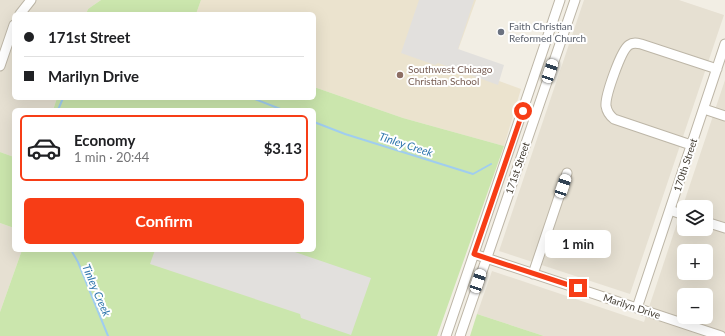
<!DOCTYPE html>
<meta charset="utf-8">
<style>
:root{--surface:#fff;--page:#f6f6f6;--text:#202124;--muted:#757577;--line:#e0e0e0;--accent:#f73d16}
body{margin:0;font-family:Lato,sans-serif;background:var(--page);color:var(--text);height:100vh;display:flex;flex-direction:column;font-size:15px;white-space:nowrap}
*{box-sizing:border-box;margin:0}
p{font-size:13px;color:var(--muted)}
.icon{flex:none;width:22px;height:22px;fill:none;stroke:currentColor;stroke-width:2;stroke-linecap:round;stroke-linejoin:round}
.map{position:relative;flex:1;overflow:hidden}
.sheet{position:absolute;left:12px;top:108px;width:304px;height:144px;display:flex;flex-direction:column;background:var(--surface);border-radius:6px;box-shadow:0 4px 16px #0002}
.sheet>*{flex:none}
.top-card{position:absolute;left:12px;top:12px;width:304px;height:88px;border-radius:6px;box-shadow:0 4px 16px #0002;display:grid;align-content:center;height:88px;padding:0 12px;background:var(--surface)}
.fabs{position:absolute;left:677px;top:200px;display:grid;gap:8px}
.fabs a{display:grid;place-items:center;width:36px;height:36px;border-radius:6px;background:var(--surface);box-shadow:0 4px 16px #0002;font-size:20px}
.end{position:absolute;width:18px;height:18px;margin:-9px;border:5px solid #f73d16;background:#fff;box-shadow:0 0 0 2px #fff}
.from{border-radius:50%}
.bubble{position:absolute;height:28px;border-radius:6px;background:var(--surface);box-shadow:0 4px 16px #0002;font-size:13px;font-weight:700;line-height:28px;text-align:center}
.car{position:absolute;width:12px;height:24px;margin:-12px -6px;border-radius:5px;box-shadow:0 0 3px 1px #0007;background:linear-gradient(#fff 24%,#345 0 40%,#fff 0 76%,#345 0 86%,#fff 0)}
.top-card b{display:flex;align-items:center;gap:14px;height:38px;font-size:15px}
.top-card b+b{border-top:1px solid var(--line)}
.top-card i{width:10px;height:10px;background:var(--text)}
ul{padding:7px 0 0;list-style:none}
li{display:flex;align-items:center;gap:12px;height:66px;margin:0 8px 6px;padding:0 4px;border:2px solid transparent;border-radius:6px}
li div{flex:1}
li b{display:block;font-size:15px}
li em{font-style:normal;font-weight:700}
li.active{border-color:var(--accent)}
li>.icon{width:36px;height:36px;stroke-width:1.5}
.primary-button{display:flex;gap:8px;margin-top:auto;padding:8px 12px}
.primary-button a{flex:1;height:46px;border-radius:6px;background:var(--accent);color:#fff;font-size:16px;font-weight:700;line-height:46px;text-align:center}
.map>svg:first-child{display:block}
.residential{fill:#e6e0d2;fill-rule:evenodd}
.education{fill:#ebe3ce}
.green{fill:#cbe6ad}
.parking{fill:#e2e0dd}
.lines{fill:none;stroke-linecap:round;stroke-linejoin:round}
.stream{stroke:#a0cdef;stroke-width:2}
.minor-casing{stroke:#bdb6a7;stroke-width:11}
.minor{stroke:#fff;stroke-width:9}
.route{stroke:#f73d16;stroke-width:5}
.worship-dot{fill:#6b7280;stroke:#fff;stroke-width:1.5}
.education-dot{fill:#8d6e63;stroke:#fff;stroke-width:1.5}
.labels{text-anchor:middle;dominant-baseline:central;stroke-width:4;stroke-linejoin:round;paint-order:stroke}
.worship-label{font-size:10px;fill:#5b616d;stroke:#fff;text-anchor:start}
.education-label{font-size:10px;fill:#785e54;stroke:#fff;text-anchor:start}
.street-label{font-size:10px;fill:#443e34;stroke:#fff}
.water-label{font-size:11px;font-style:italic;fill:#2f76ad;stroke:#fff}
</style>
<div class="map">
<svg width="725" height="336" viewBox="0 0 725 336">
<rect width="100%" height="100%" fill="#f2eee4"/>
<path class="residential" d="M0,0H101L88,9L86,14H14V98H57L53,110H14V157L0,152Z
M584,0H679L724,15L630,294L499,251Z
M725,80V336H544L477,314L492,271L644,322ZM684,207H706V229H684ZM684,251H706V273H684ZM684,295H706V317H684Z
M0,223L14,228V250H22L0,312Z"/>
<path class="education" d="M201,0H476L453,64L521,89L504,146L403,118L314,87V14H196Z"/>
<path class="green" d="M101,0H201L196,14H86L88,9Z
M314,87L403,118L504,146L437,336H0V312L22,250H314V110H53L57,98H314Z
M0,152L14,157V228L0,223Z
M477,314L544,336H470Z"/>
<path class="parking" d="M419,0H474L458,49L504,65L498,85L438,63L435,65L401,53Z
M155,250H289L371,278L351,335L301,318L300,314L150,264Z"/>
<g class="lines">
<path class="stream" d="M252,98L283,110
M58,110L63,98
M314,122L345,134L473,174L491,164
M71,250L78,262L108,336"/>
<defs>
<path id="minor" d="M20,14L31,0
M0,66L14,25
M704,109L725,116
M691,145L614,119C609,115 607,112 606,106C605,96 621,50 629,45C633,42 637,43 641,44L717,69
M670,210L684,215
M706,222L725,228
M474,254L721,336
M533,274L567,173
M637,308L725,44
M446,336L560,0
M460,336L575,0"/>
</defs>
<use href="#minor" class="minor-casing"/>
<use href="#minor" class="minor"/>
</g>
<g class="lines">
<path class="route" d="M523,111L474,254L578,288"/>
</g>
<circle class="worship-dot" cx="501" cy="32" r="4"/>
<circle class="education-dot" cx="400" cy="75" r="4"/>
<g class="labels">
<g class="worship-label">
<text x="509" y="26">Faith Christian<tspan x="509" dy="12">Reformed Church</tspan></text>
</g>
<g class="education-label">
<text x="408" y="69">Southwest Chicago<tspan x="408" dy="12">Christian School</tspan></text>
</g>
<g class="street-label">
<text transform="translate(685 165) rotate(-72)">170th Street</text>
<text transform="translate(517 168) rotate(-71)">171st Street</text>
<text transform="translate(632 306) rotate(18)">Marilyn Drive</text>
</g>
<g class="water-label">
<text transform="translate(406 144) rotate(18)">Tinley Creek</text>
<text transform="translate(97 290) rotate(67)">Tinley Creek</text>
</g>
</g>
</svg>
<div class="fabs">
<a><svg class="icon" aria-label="layers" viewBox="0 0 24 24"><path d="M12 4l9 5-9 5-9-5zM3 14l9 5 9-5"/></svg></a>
<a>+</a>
<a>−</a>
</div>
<i class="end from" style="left:523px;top:111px"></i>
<i class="end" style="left:578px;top:288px"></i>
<div class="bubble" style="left:545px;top:230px;width:66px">1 min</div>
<i class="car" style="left:550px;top:71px;rotate:19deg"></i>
<i class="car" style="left:563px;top:186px;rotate:19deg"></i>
<i class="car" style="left:478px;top:281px;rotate:19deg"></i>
<div class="top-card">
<b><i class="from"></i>171st Street</b>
<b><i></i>Marilyn Drive</b>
</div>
<section class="sheet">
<ul>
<li class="active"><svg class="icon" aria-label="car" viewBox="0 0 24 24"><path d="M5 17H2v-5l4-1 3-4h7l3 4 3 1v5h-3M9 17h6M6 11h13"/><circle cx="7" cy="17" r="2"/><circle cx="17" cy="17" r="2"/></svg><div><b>Economy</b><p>1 min · 20:44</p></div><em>$3.13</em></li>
</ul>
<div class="primary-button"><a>Confirm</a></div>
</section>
</div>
